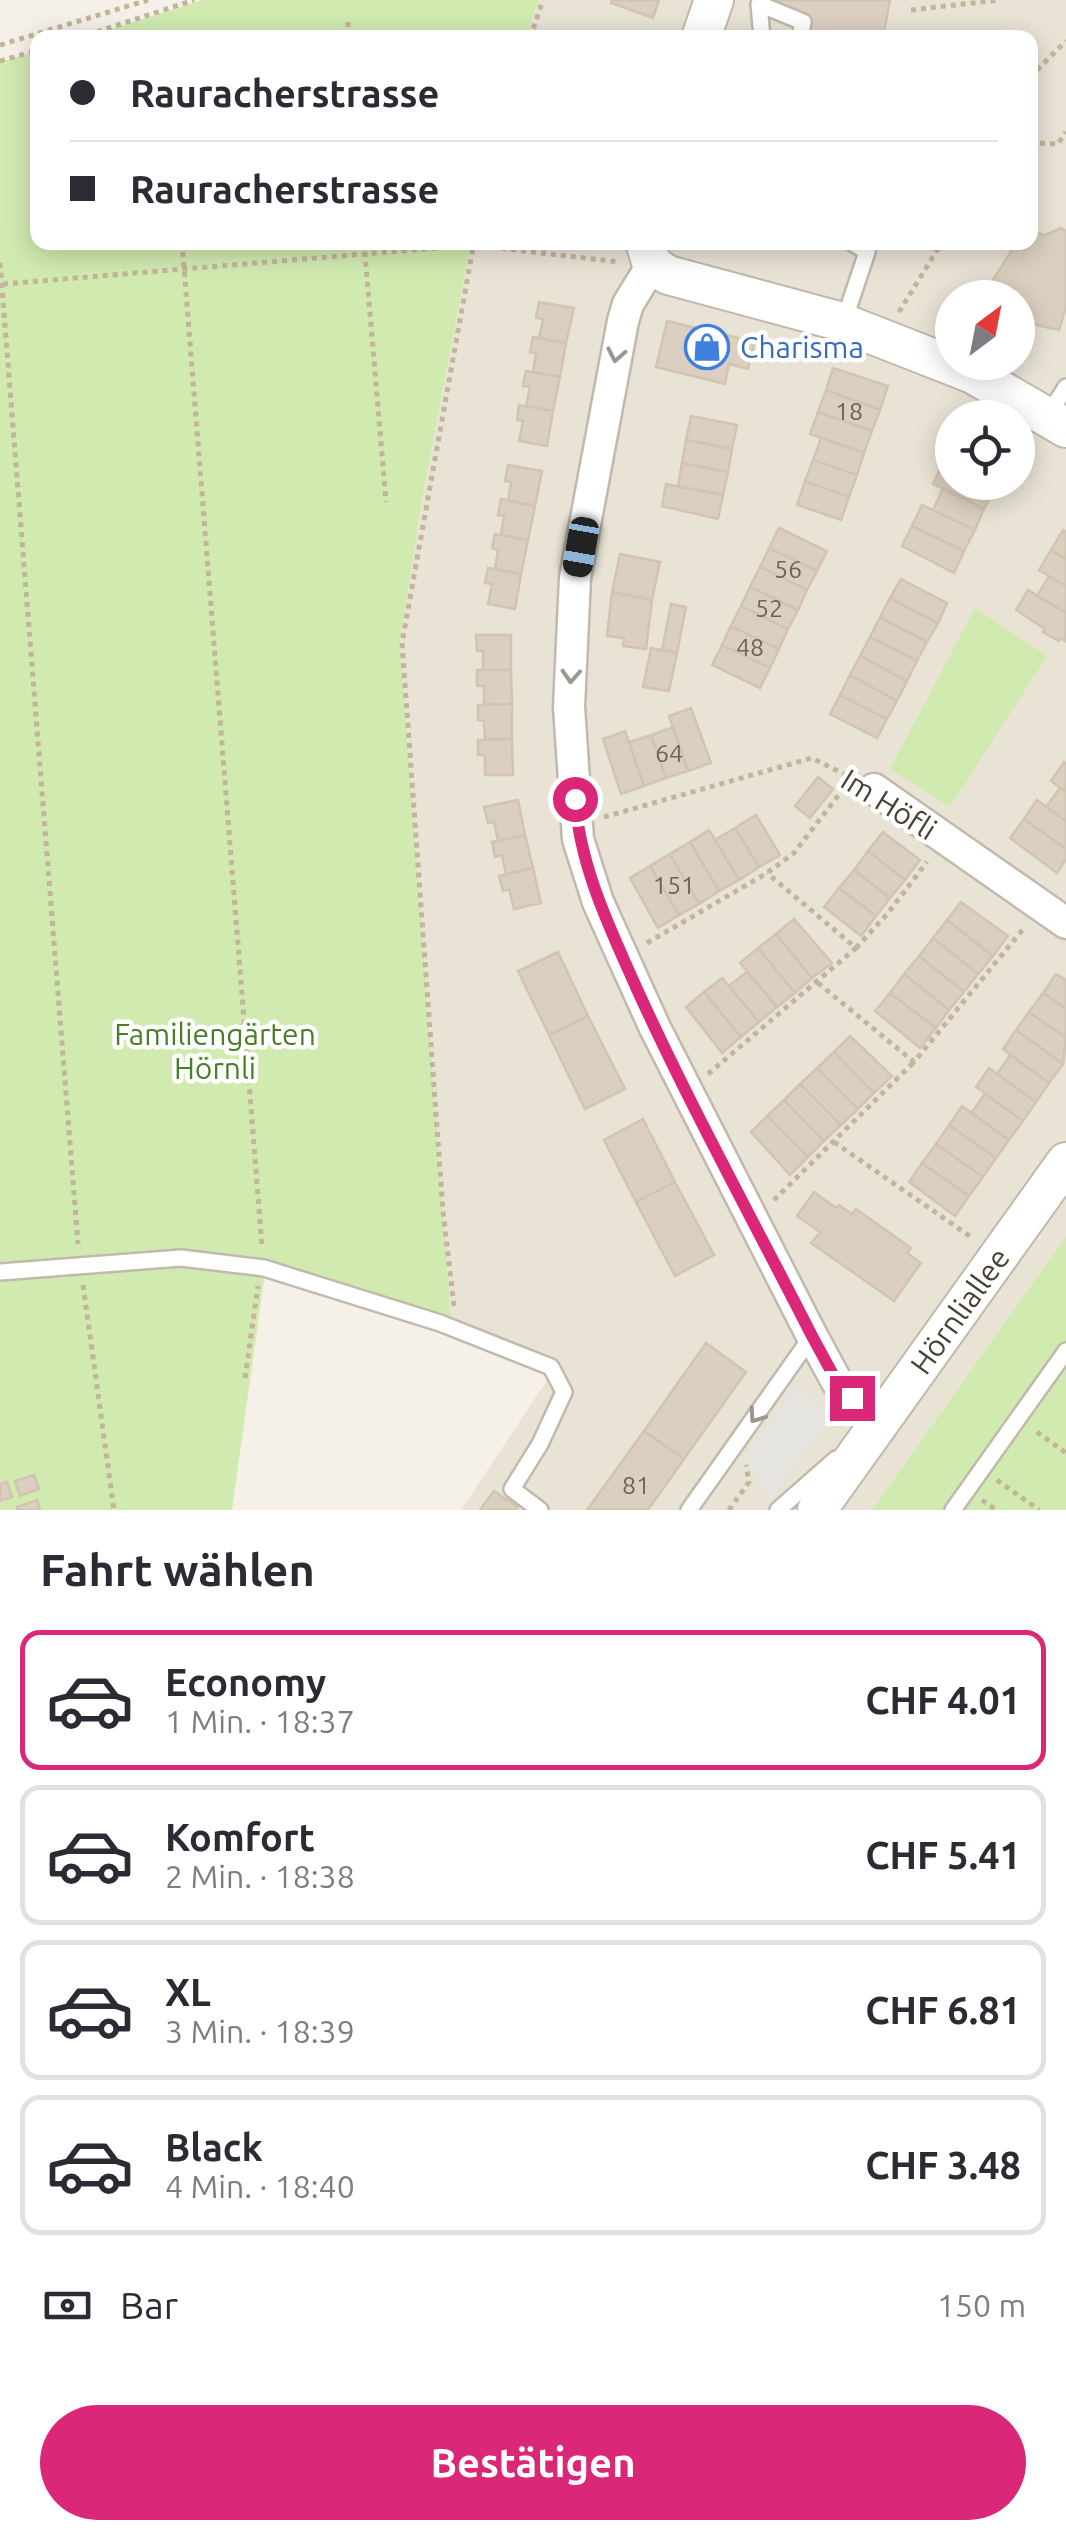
<!DOCTYPE html>
<html lang="de">
<meta charset="utf-8">
<style>
:root{--surface:#fff;--page:#f2f2f3;--text:#2b2b33;--muted:#7c7c81;--line:#e1e1e2;--accent:#db2777}
body{margin:0;font-family:Ubuntu,sans-serif;background:var(--page);color:var(--text);height:100vh;display:flex;flex-direction:column;font-size:38px;white-space:nowrap}
*{box-sizing:border-box;margin:0}
p{font-size:32px;color:var(--muted)}
.icon{flex:none;width:55px;height:55px;fill:none;stroke:currentColor;stroke-width:2;stroke-linecap:round;stroke-linejoin:round}
.map{position:relative;height:1510px;overflow:hidden}
.details{display:flex;flex-direction:column;background:var(--surface);flex:1}
.details>*{flex:none}
.banner{position:absolute;left:30px;top:30px;width:1008px;height:220px;border-radius:20px;box-shadow:0 5px 25px #0003;display:grid;align-content:center;height:220px;padding:0 40px;background:var(--surface)}
.needle{width:65px;rotate:32deg}
.tools{position:absolute;left:935px;top:280px;display:grid;gap:20px}
.tools a{display:grid;place-items:center;width:100px;height:100px;border-radius:50%;background:var(--surface);box-shadow:0 5px 25px #0003;font-size:50px}
.end{position:absolute;width:45px;height:45px;margin:-22px;border:12px solid #db2777;background:#fff;box-shadow:0 0 0 5px #fff}
.from{border-radius:50%}
.car{position:absolute;width:30px;height:60px;margin:-30px -15px;border-radius:12px;box-shadow:0 0 8px 2px #0007;background:linear-gradient(#222 24%,#8ab4d8 0 40%,#222 0 76%,#8ab4d8 0 86%,#222 0)}
.banner b{display:flex;align-items:center;gap:35px;height:95px;font-size:38px}
.banner b+b{border-top:2px solid var(--line)}
.banner i{width:25px;height:25px;background:var(--text)}
ul{padding:0;list-style:none}
li{display:flex;align-items:center;gap:30px;height:140px;margin:0 20px 15px;padding:0 20px;border:5px solid var(--line);border-radius:20px}
li div{flex:1}
li b{display:block;font-size:38px}
li em{font-style:normal;font-weight:600}
li.on{border-color:var(--accent)}
li>.icon{width:90px;height:90px;stroke-width:1.5}
h2{padding:0 40px;font-size:45px;line-height:120px}
.pay{display:flex;align-items:center;gap:25px;height:110px;padding:0 40px;font-size:38px}
.pay p{margin-inline-start:auto}
.button{display:flex;gap:20px;margin-top:auto;padding:20px 40px}
.button a{flex:1;height:115px;border-radius:60px;background:var(--accent);color:#fff;font-size:40px;font-weight:600;line-height:115px;text-align:center}
.map>svg:first-child{display:block}
.residential{fill:#e9e3d6;fill-rule:evenodd}
.green{fill:#d1eab0}
.parking{fill:#e6e4e0}
.building{fill:#dacfc0;stroke:#d2c4b0;stroke-width:2.5}
.lines{fill:none;stroke-linecap:round;stroke-linejoin:round}
.service-casing{stroke:#c1b9ab;stroke-width:20}
.minor-casing{stroke:#c1b9ab;stroke-width:35}
.tertiary-casing{stroke:#c1b9ab;stroke-width:42}
.path{stroke:#c3b49b;stroke-width:5;stroke-dasharray:5 5;stroke-linecap:butt}
.service{stroke:#fff;stroke-width:15}
.minor{stroke:#fff;stroke-width:30}
.tertiary{stroke:#fff;stroke-width:38}
.oneway{stroke:#9b9691}
.route{stroke:#db2777;stroke-width:12}
.labels{text-anchor:middle;dominant-baseline:central;stroke-width:9;stroke-linejoin:round;paint-order:stroke}
.number-label{font-size:25px;fill:#6d6459}
.shop-label{font-size:30px;fill:#366cbe;stroke:#fff;text-anchor:start}
.street-label{font-size:30px;fill:#494137;stroke:#fff}
.park-label{font-size:30px;fill:#497e27;stroke:#fff}
</style>
<div class="map">
<svg width="1066" height="1510" viewBox="0 0 1066 1510">
<rect width="100%" height="100%" fill="#f5f1e9"/>
<path class="residential" d="M539,0H1066V1236L872,1510H461L557,1365L451,1317L400,641L424,489L471,243L1030,242V38L526,37ZM952,298H1018V362H952ZM952,418H1018V482H952Z"/>
<path class="green" d="M203,0H539L526,37H86Z
M37,51L38,242L471,243L424,489L400,641L451,1317L266,1265L232,1510H0V62Z
M975,608L1047,656L950,807L890,769Z
M1066,1236V1510H872Z"/>
<path class="parking" d="M803,1386L827,1421L770,1501L744,1458L793,1390Z"/>
<path class="building" d="M612,0H659L653,18L611,3Z
M772,0H890L883,38H805L809,17L771,3Z
M1061,228L1066,231V307L1059,330L1018,321V298H999L989,286L1017,242H1030V231L1045,235Z
M539,302L574,308L566,343L539,338L543,319L536,318Z
M667,321L755,342L748,369L729,364L725,384L656,367Z
M533,337L566,343L560,377L533,372L536,353L530,352Z
M833,368L888,386L880,410L826,390Z
M526,371L560,377L553,411L526,406L530,387L523,386Z
M826,390L880,410L872,431L818,412Z
M519,405L553,411L547,446L519,441L523,421L517,420Z
M818,412L872,431L864,453L810,434Z
M691,416L737,425L732,449L686,440Z
M821,438L864,453L857,475L813,460Z
M686,440L732,449L728,472L682,463Z
M813,460L857,475L849,497L805,481Z
M682,463L728,472L723,495L678,486Z
M943,463L952,468V482H983L995,488L984,509L933,484Z
M508,465L542,471L535,506L508,501L511,482L505,481Z
M805,481L849,497L841,520L797,505Z
M666,484L723,495L718,519L662,506Z
M943,488L984,509L975,530L933,510Z
M501,499L535,506L528,540L501,535L504,516L498,515Z
M922,505L975,530L964,551L912,526Z
M912,526L964,551L954,573L902,546Z
M779,528L827,551L817,571L769,548Z
M1063,530L1066,532V559L1051,550Z
M495,534L528,540L521,574L495,569L498,550L492,548Z
M769,548L817,571L807,590L760,567Z
M1051,550L1066,559V586L1039,570Z
M620,554L660,562L652,600L612,592Z
M760,567L807,590L798,610L750,587Z
M488,568L521,574L515,609L488,604L492,584L485,583Z
M1049,576L1066,586V613L1037,596Z
M901,579L947,603L938,623L890,598Z
M750,587L798,610L788,629L741,606Z
M1028,590L1066,613L1065,641L1061,638L1059,641L1043,632L1045,629L1016,610Z
M612,592L652,600L646,649L623,646L624,638L607,636Z
M890,598L938,623L927,642L880,617Z
M671,604L686,607L677,653L662,650Z
M741,606L788,629L779,649L731,626Z
M880,617L927,642L917,661L870,637Z
M731,626L779,649L770,668L722,645Z
M476,635H511V670H483V651H477Z
M870,637L917,661L907,681L860,656Z
M722,645L770,668L760,688L712,665Z
M651,648L677,653L669,691L643,687Z
M860,656L907,681L897,701L850,675Z
M477,670H511L512,704L484,705V686H477Z
M850,675L897,701L887,719L840,695Z
M840,695L887,719L877,738L830,714Z
M512,704V739H485L484,721L478,720V705Z
M691,708L711,763L688,771L669,716Z
M673,727L688,771L666,778L651,735Z
M625,731L644,786L621,794L603,739Z
M651,735L666,778L644,786L629,742Z
M512,739L513,775H485V755H478V740Z
M1064,762L1066,764V792L1051,781Z
M818,777L833,789L810,818L795,806Z
M1060,788L1066,792V821L1046,807Z
M518,800L525,835L498,841L494,822L488,823L484,807Z
M1037,800L1066,821V849L1024,819Z
M756,815L780,855L759,867L735,828Z
M1024,819L1066,849V859L1057,873L1010,838Z
M735,828L759,867L739,880L715,840Z
M709,830L739,880L719,891L690,842Z
M883,832L920,860L905,880L868,851Z
M525,835L533,868L506,874L502,855L495,857L492,842Z
M690,842L719,891L699,904L670,854Z
M868,851L905,880L890,898L854,870Z
M670,854L699,904L679,915L650,866Z
M650,866L679,915L658,928L630,878Z
M533,868L541,903L514,909L509,889L503,891L499,876Z
M854,870L890,898L876,916L839,888Z
M839,888L876,916L861,936L824,907Z
M961,902L1008,936L993,956L947,920Z
M794,919L832,963L812,978L776,934Z
M947,920L993,956L978,974L933,938Z
M776,934L812,978L795,993L758,948Z
M933,938L978,974L964,992L919,956Z
M758,948L795,993L777,1007L740,963Z
M558,952L588,1016L549,1035L518,971Z
M919,956L964,992L949,1010L904,974Z
M747,972L777,1007L759,1022L729,986Z
M904,974L949,1010L936,1028L890,993Z
M1056,974L1066,980V1009L1043,993Z
M722,978L759,1022L741,1037L704,992Z
M704,992L741,1037L722,1053L686,1007Z
M890,993L936,1028L920,1048L875,1011Z
M1043,993L1066,1009V1038L1029,1012Z
M1029,1012L1066,1038L1063,1064L1016,1030Z
M588,1016L625,1089L585,1109L549,1035Z
M1016,1030L1063,1064L1049,1083L1003,1049Z
M850,1036L892,1076L874,1093L834,1052Z
M834,1052L874,1093L858,1109L817,1068Z
M1010,1055L1049,1083L1036,1102L997,1074Z
M817,1068L858,1109L841,1125L800,1084Z
M989,1068L1036,1102L1023,1121L976,1087Z
M800,1084L841,1125L824,1141L784,1100Z
M985,1094L1023,1121L1009,1140L971,1113Z
M784,1100L824,1141L808,1157L767,1116Z
M962,1106L1009,1140L996,1158L949,1125Z
M767,1116L808,1157L790,1175L751,1132Z
M643,1119L675,1182L636,1202L604,1140Z
M949,1125L996,1158L983,1177L936,1144Z
M936,1144L983,1177L969,1196L922,1163Z
M922,1163L969,1196L955,1216L909,1182Z
M675,1182L714,1255L675,1276L636,1202Z
M814,1192L836,1208L839,1205L852,1214L856,1209L911,1248L907,1253L921,1263L894,1301L811,1243L820,1232L797,1216Z
M706,1343L746,1372L684,1459L644,1431Z
M644,1431L684,1459L648,1510H587Z
M34,1475L39,1489L20,1496L15,1481Z
M7,1482L12,1497L0,1501V1484Z
M494,1491L518,1507L516,1510H480Z
M37,1500L40,1510H18L17,1507Z"/>
<g class="lines">
<defs>
<path id="service" d="M762,38L759,4L803,22L800,38
M843,324L867,252L851,242
M1047,417L1066,387
M0,1272L181,1258L264,1268L440,1323L551,1367L564,1392L540,1444L512,1489L540,1510
M689,1510L812,1336
M778,1510L836,1459
M953,1510L1066,1351"/>
<path id="minor" d="M652,265L628,304L623,321L575,578L569,707L578,839L598,902L655,1028L812,1336L837,1382L880,1421
M874,789L1066,923"/>
<g id="tertiary">
<path d="M701,38L714,0"/>
<path d="M645,242L652,265L668,275L835,320L973,374L1066,428"/>
<path id="s1" d="M817,1510L1066,1162"/>
</g>
</defs>
<use href="#service" class="service-casing"/>
<use href="#minor" class="minor-casing"/>
<use href="#tertiary" class="tertiary-casing"/>
<path class="path" d="M911,10L999,0
M348,22L349,38
M78,38L194,0
M530,38L543,0
M0,45L148,0
M0,61L38,50
M1030,77L1066,41
M1030,143L1058,144L1066,132
M182,242L262,1246
M364,242L386,502
M0,263L78,1244
M3,284L473,245L619,262
M899,312L942,242
M604,817L812,758L850,777
M647,943L767,873L794,853L844,788
M856,948L888,913L927,862
M818,983L914,1062L1024,928
M708,1074L856,948L767,873
M834,1142L971,1237
M774,1200L914,1062
M83,1285L114,1510
M454,1306L443,1211L402,643L474,242
M245,1378L258,1286
M1037,1432L1066,1453
M997,1480L1039,1510
M982,1500L996,1510
M729,1510L749,1482L746,1465"/>
<use href="#service" class="service"/>
<use href="#minor" class="minor"/>
<use href="#tertiary" class="tertiary"/>
</g>
<defs><path id="oneway-chevron" d="M-2-3.5L2.5 0L-2 3.5" fill="none" stroke-width="1.6" stroke-linecap="round" stroke-linejoin="round" transform="scale(2.5)"/></defs>
<g class="oneway">
<use href="#oneway-chevron" transform="translate(616 355) rotate(101)"/>
<use href="#oneway-chevron" transform="translate(571 676) rotate(93)"/>
<use href="#oneway-chevron" transform="translate(756 1416) rotate(125)"/>
</g>
<g class="lines">
<path class="route" d="M575,799C580,867 609,926 636,987C690,1106 753,1220 812,1336L837,1382L852,1398"/>
</g>
<defs>
<symbol id="shop-ring" viewBox="-11 -11 22 22"><circle r="9.5" fill="#fff" stroke="#3f7fe0" stroke-width="1.5"/><path d="M-5-2.5h2.3a2.7 3.5 0 0 1 5.4 0H5L5.5 6h-11ZM-1.5-2.5h3a1.5 2.3 0 0 0-3 0Z" fill="#3f7fe0"/></symbol>
</defs>
<g fill-rule="evenodd">
<use href="#shop-ring" x="682" y="322" width="50" height="50"/>
</g>
<g class="labels">
<g class="number-label">
<text x="849" y="411">18</text>
<text x="788" y="569">56</text>
<text x="769" y="608">52</text>
<text x="750" y="647">48</text>
<text x="669" y="753">64</text>
<text x="674" y="885">151</text>
<text x="636" y="1485">81</text>
</g>
<g class="shop-label">
<text x="740" y="347">Charisma</text>
</g>
<g class="street-label">
<text transform="translate(889 804) rotate(32)">Im Höfli</text>
<text stroke="none"><textPath href="#s1" startOffset="245">Hörnliallee</textPath></text>
</g>
<g class="park-label">
<text x="215" y="1034">Familiengärten<tspan x="215" dy="34">Hörnli</tspan></text>
</g>
</g>
</svg>
<div class="tools">
<a><svg class="needle" viewBox="-14 -14 28 28"><path d="M0-13l5 13h-10z" fill="#e53935"/><path d="M0 13l5-13h-10z" fill="#7c7c81"/></svg></a>
<a><svg class="icon" aria-label="locate" viewBox="0 0 24 24"><circle cx="12" cy="12" r="6"/><path d="M12 2v4M12 18v4M2 12h4M18 12h4"/></svg></a>
</div>
<i class="end from" style="left:575px;top:799px"></i>
<i class="end" style="left:852px;top:1398px"></i>
<i class="car" style="left:581px;top:547px;rotate:190deg"></i>
<div class="banner">
<b><i class="from"></i>Rauracherstrasse</b>
<b><i></i>Rauracherstrasse</b>
</div>
</div>
<section class="details">
<h2>Fahrt wählen</h2>
<ul>
<li class="on"><svg class="icon" aria-label="car" viewBox="0 0 24 24"><path d="M5 17H2v-5l4-1 3-4h7l3 4 3 1v5h-3M9 17h6M6 11h13"/><circle cx="7" cy="17" r="2"/><circle cx="17" cy="17" r="2"/></svg><div><b>Economy</b><p>1 Min. · 18:37</p></div><em>CHF 4.01</em></li>
<li><svg class="icon" aria-label="car" viewBox="0 0 24 24"><path d="M5 17H2v-5l4-1 3-4h7l3 4 3 1v5h-3M9 17h6M6 11h13"/><circle cx="7" cy="17" r="2"/><circle cx="17" cy="17" r="2"/></svg><div><b>Komfort</b><p>2 Min. · 18:38</p></div><em>CHF 5.41</em></li>
<li><svg class="icon" aria-label="car" viewBox="0 0 24 24"><path d="M5 17H2v-5l4-1 3-4h7l3 4 3 1v5h-3M9 17h6M6 11h13"/><circle cx="7" cy="17" r="2"/><circle cx="17" cy="17" r="2"/></svg><div><b>XL</b><p>3 Min. · 18:39</p></div><em>CHF 6.81</em></li>
<li><svg class="icon" aria-label="car" viewBox="0 0 24 24"><path d="M5 17H2v-5l4-1 3-4h7l3 4 3 1v5h-3M9 17h6M6 11h13"/><circle cx="7" cy="17" r="2"/><circle cx="17" cy="17" r="2"/></svg><div><b>Black</b><p>4 Min. · 18:40</p></div><em>CHF 3.48</em></li>
</ul>
<div class="pay"><svg class="icon" aria-label="cash" viewBox="0 0 24 24"><path d="M3 7h18v10H3z"/><circle cx="12" cy="12" r="2"/></svg>Bar<p>150 m</p></div>
<div class="button"><a>Bestätigen</a></div>
</section>
